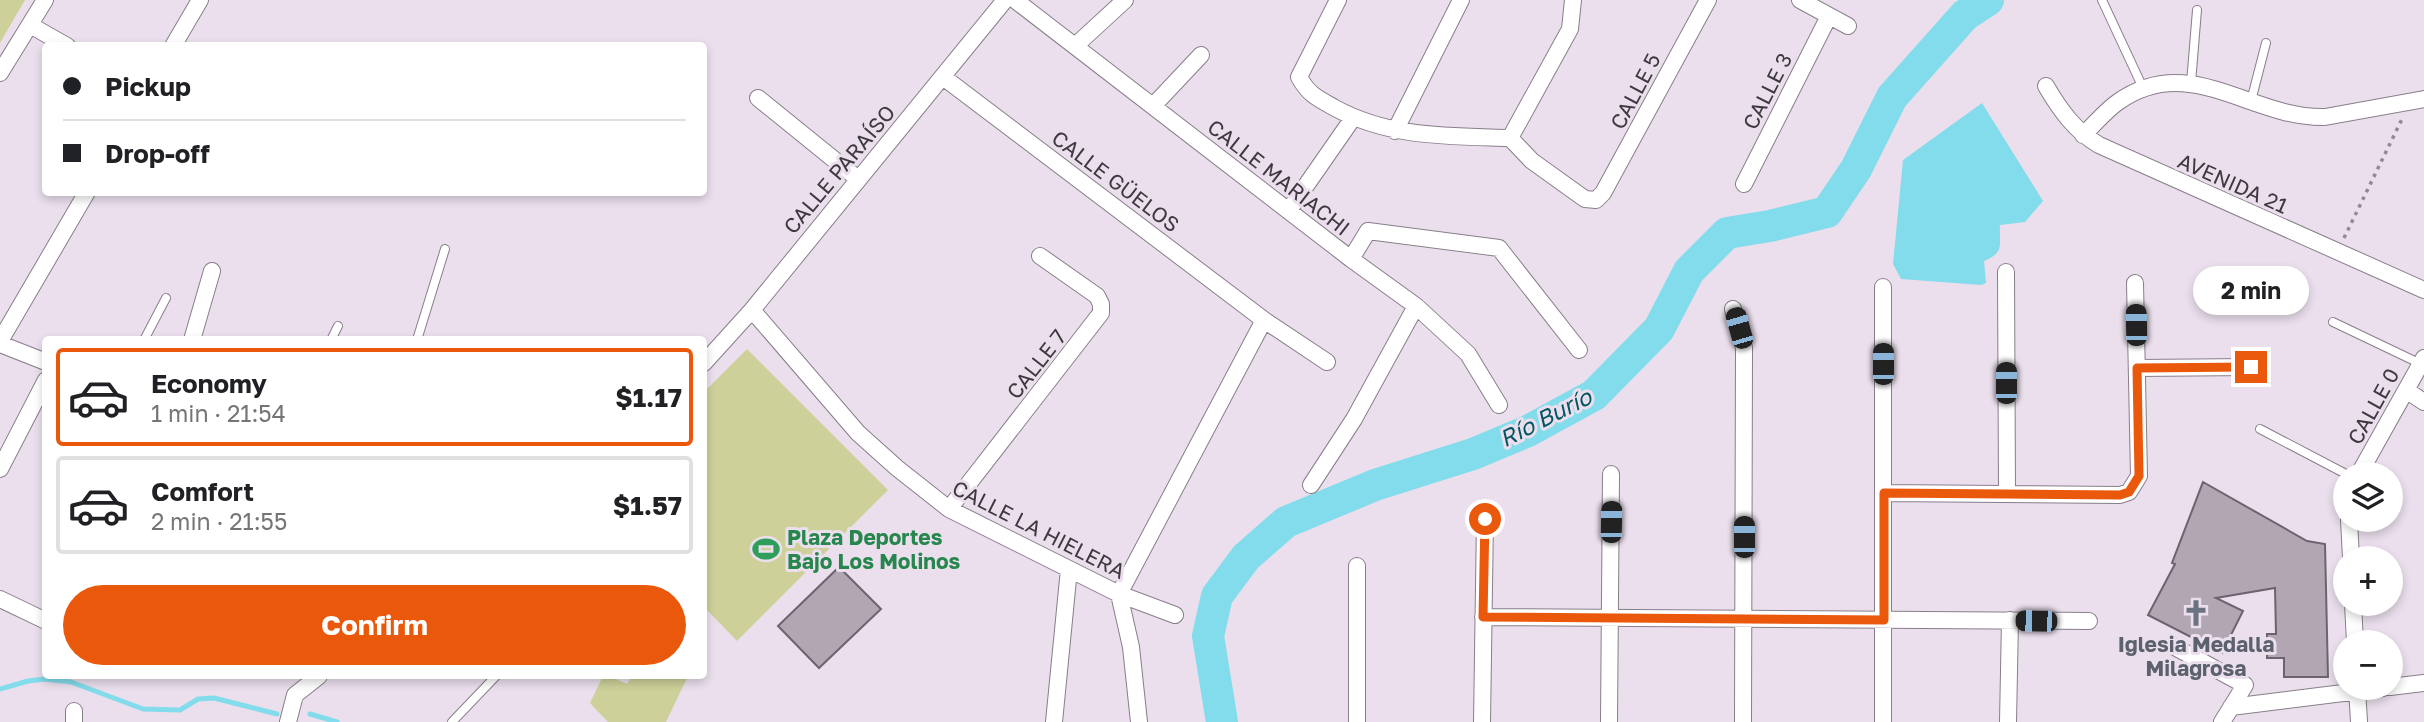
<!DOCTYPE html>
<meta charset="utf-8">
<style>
:root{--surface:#fff;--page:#f2f2f2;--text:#202124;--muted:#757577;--line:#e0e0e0;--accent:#ea580c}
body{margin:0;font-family:"Golos Text",sans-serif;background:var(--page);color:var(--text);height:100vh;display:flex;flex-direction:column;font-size:26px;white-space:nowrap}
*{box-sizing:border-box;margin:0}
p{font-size:23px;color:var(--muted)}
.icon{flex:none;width:38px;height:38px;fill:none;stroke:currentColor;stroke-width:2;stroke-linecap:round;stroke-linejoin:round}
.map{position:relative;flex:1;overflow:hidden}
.details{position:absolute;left:42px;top:336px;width:665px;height:343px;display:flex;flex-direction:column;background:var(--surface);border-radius:7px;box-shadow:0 4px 10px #0003}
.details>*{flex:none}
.guide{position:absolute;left:42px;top:42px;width:665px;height:154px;border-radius:7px;box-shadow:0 4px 10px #0003;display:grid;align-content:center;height:154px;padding:0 21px;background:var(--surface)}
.tools{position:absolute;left:2333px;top:462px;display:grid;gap:14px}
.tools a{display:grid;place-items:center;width:70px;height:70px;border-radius:50%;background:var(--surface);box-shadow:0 4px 10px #0003;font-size:35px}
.end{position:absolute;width:32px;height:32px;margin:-16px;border:9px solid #ea580c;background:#fff;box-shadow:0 0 0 4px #fff}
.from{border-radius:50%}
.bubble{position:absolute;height:49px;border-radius:24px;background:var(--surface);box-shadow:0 4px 10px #0003;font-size:23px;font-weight:700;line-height:49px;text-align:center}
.car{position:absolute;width:21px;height:42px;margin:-21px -10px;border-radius:9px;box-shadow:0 0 5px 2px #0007;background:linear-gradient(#222 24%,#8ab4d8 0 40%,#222 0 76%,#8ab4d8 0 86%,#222 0)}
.guide b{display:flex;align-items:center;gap:24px;height:66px;font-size:26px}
.guide b+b{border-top:2px solid var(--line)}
.guide i{width:18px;height:18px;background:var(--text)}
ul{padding:12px 0 0;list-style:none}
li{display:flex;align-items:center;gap:21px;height:98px;margin:0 14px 10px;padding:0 7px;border:4px solid var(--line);border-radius:7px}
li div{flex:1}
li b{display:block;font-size:26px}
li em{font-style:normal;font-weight:700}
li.on{border-color:var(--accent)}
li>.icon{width:63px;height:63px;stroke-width:1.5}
.action{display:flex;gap:14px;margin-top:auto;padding:14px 21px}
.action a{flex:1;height:80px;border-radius:42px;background:var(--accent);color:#fff;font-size:28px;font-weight:700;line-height:80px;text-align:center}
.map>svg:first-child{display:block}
.green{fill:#cdd199}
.water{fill:#83dceb}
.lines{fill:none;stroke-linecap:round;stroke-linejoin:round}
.stream{stroke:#83dceb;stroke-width:5}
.river{stroke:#83dceb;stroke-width:32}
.building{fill:#b2a6b3;stroke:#6d636f;stroke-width:2}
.service-casing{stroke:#887e8a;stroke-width:10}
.minor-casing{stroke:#887e8a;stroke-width:18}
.path{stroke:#928993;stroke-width:3.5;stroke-dasharray:3.5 5;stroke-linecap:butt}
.service{stroke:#fff;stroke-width:8}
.minor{stroke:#fff;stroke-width:16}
.route{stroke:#ea580c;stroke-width:9}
.labels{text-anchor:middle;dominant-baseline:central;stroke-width:6;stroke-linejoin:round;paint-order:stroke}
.street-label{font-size:21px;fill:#3e393f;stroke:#ebdfed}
.leisure-label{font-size:21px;font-weight:bold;fill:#27864d;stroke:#ebdfed;text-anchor:start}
.worship-label{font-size:21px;font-weight:bold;fill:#5b616d;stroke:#ebdfed}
.water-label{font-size:23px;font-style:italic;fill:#035661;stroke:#ebdfed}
</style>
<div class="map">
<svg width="2424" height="722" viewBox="0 0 2424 722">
<rect width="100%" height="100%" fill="#ebdfed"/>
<path class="green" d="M0,0H25L0,43Z
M747,349L888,490L737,641L704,607V392Z
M603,676H609L627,684L632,676H688L666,722H608L590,703Z"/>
<path class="water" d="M1982,103L2043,201L2025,222L2000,225C1999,246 2005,252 1984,261L1986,283L1981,285L1901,279L1893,264L1903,160Z"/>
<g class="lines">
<path class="stream" d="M0,689L28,681L45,679L71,682L143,709L180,710L198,699L214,698L277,714
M310,714L337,722"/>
<path class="river" d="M1222,722L1208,636L1217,596L1246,557L1286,522L1375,485L1473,454L1528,431L1594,395L1659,329L1689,271L1727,233L1770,226L1827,212L1856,169L1892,97L1965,15L1988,0"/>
</g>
<path class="building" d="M2203,482L2307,541L2325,544L2328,677H2284V658H2267V634H2276L2275,588L2216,598L2243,611L2222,653L2148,615L2175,564L2172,563Z
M839,567L881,609L819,668L778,626Z"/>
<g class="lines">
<defs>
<path id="service" d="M2102,0L2143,88
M2191,83L2197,10
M2251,101L2266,43
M2333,322L2421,364
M144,340L166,298
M331,340L338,326
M417,340L445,249
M2260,429L2346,474
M452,722L496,676"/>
<path id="minor" d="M1015,0L1351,259L1416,306L1468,354L1499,405
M1338,0L1299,77C1309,95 1317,98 1335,108C1390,138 1449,136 1510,138L1532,161L1585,199L1596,200L1603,193L1708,0
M1800,0L1848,26
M30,25L67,46
M173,46L200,0
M1075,46L1125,0
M0,73L45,0
M943,77L1264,320L1327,362
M2046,86C2060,110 2075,131 2099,145L2424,290
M758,98L858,179
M1153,106L1201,55
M1395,131L1461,0
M2083,135C2094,125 2105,111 2118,102C2190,51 2251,119 2325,117L2424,99
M1510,138L1570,29L1573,0
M1744,184L1829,16
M1289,210L1353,118
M1351,259L1368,231L1499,248L1579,350
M2006,272L2007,494
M1883,287V722
M1733,309L1744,348L1743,722
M752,310L858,433L897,468L949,509L1119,594L1175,615
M192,340L212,271
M0,341L87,192
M0,344L46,362
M704,363L752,310L1005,0
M2137,368L2251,367
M2406,390L2424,402
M0,469L46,380
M2359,474L2424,358
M1311,485L1354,419L1416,306
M1884,493L2120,495L2129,492L2139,476L2135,283
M949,509L1101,313V304L1097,296L1040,256
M2349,520L2351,558
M0,599L46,621
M2353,604L2355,642
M1483,617L2089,621
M2173,646L2245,685L2222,722
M2390,687L2424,683
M2357,688L2359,722
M2231,707L2383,688
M74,722V711
M288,722L295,695L319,676
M1054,722L1069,569
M1139,722L1131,647L1119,594L1264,320
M1357,722V566
M1482,722L1485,519
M1609,722L1611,474
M2008,722L2010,620"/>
</defs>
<use href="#service" class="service-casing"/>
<use href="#minor" class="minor-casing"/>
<path class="path" d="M2344,238L2402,119"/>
<use href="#service" class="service"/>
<use href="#minor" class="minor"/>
</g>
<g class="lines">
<path class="route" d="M1485,519L1483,617L1884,620V493L2120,495L2129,492L2139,476L2137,368L2251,367"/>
</g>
<defs>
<symbol id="stadium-bare" viewBox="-9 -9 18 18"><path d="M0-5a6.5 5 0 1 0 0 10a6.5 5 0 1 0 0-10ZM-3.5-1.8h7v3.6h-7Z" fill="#2e9e5b" stroke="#ebdfed" stroke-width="2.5" paint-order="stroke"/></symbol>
<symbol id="church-bare" viewBox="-9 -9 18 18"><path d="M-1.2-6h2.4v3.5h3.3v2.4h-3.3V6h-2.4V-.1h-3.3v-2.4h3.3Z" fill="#6b7280" stroke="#ebdfed" stroke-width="2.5" paint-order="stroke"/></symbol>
</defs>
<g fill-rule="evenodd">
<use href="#stadium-bare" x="747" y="530" width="38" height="38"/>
<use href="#church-bare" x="2177" y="594" width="38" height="38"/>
</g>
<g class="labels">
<g class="street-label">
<text transform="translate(1635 91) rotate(-62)">CALLE 5</text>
<text transform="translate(1767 91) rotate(-63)">CALLE 3</text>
<text transform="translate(839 169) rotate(-50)">CALLE PARAÍSO</text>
<text transform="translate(1279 177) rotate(38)">CALLE MARIACHI</text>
<text transform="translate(1116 181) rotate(37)">CALLE GÜELOS</text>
<text transform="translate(2233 183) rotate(24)">AVENIDA 21</text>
<text transform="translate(1036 364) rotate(-52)">CALLE 7</text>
<text transform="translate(2373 406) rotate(-61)">CALLE 0</text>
<text transform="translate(1039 529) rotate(27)">CALLE LA HIELERA</text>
</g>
<g class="leisure-label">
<text x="787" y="537">Plaza Deportes<tspan x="787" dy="24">Bajo Los Molinos</tspan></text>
</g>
<g class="worship-label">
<text x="2196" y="644">Iglesia Medalla<tspan x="2196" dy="24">Milagrosa</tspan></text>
</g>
<g class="water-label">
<text transform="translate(1545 417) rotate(-27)">Río Burío</text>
</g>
</g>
</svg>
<div class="tools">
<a><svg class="icon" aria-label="layers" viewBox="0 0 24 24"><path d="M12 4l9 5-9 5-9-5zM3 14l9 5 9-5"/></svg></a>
<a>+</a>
<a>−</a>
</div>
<i class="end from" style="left:1485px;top:519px"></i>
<i class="end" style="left:2251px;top:367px"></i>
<div class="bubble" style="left:2193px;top:266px;width:116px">2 min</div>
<i class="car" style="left:2136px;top:325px;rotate:359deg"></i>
<i class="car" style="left:1739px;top:328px;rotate:344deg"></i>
<i class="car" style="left:1883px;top:364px;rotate:0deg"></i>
<i class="car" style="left:2006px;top:383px;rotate:0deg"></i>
<i class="car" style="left:1611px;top:522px;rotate:1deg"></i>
<i class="car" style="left:1744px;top:537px;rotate:0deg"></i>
<i class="car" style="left:2036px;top:621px;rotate:271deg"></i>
<div class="guide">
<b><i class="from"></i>Pickup</b>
<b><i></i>Drop-off</b>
</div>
<section class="details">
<ul>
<li class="on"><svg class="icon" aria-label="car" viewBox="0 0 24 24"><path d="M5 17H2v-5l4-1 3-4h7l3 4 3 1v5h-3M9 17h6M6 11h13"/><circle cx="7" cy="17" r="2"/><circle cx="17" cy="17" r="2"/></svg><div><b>Economy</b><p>1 min · 21:54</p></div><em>$1.17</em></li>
<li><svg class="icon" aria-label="car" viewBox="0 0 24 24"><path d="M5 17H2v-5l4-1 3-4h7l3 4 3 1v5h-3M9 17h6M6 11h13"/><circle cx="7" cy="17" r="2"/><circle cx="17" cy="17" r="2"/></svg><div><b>Comfort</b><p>2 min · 21:55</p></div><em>$1.57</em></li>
</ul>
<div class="action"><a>Confirm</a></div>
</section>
</div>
